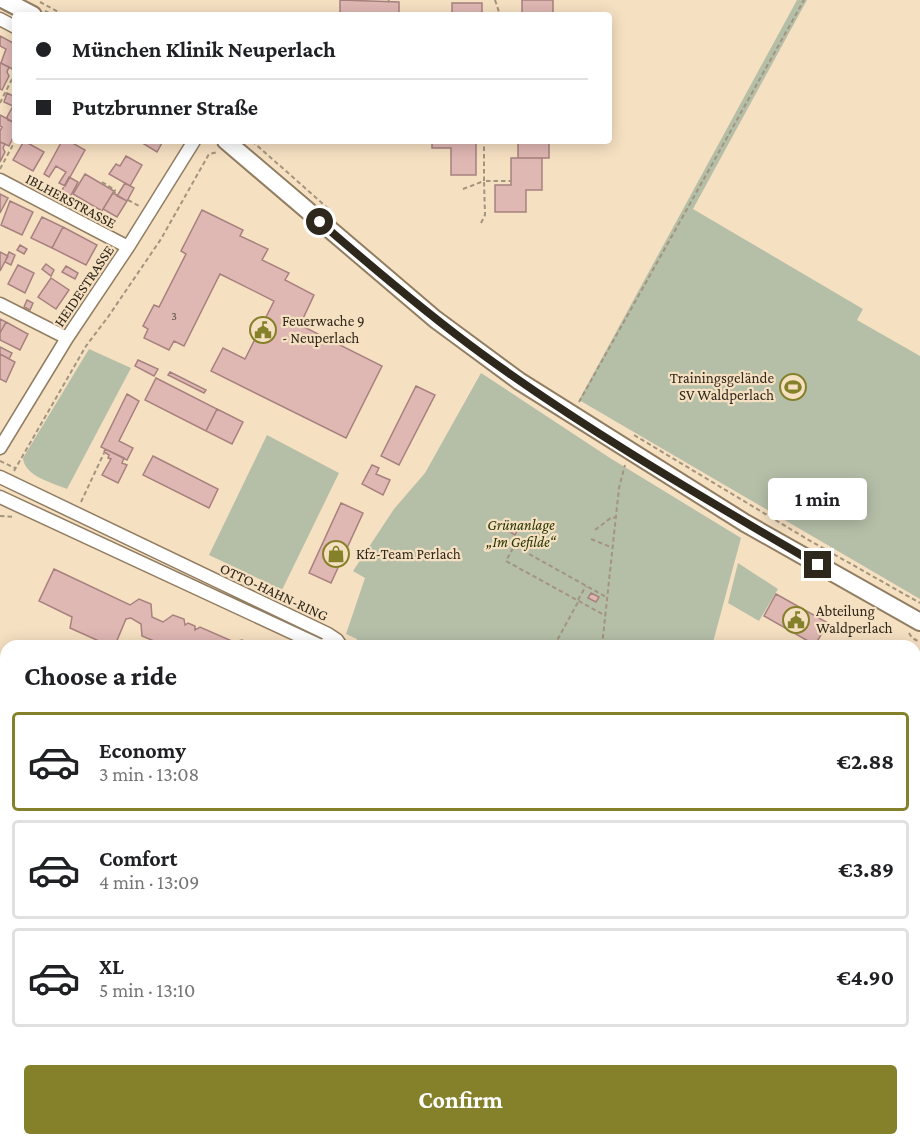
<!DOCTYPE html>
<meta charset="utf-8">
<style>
:root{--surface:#fff;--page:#f2f2f2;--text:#202124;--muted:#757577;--line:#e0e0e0;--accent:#85812a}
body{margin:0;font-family:"Crimson Pro",serif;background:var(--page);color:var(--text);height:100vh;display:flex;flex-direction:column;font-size:22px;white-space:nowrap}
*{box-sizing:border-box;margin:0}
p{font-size:20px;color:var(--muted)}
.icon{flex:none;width:33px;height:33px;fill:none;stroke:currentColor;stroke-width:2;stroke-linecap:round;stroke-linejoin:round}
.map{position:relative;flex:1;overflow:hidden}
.sheet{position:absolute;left:0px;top:640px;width:921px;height:506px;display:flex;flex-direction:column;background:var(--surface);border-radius:18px 18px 0 0;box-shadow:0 3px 15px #0003}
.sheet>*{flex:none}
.guide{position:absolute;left:12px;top:12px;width:600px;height:132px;border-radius:6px;box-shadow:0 3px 15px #0003;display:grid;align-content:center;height:132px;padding:0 24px;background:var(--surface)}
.end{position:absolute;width:27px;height:27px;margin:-14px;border:8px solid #2e271b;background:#fff;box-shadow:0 0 0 3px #fff}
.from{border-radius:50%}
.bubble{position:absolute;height:42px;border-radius:6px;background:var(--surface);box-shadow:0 3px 15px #0003;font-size:20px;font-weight:700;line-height:42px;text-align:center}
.guide b{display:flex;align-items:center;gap:21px;height:57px;font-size:22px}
.guide b+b{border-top:2px solid var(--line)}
.guide i{width:15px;height:15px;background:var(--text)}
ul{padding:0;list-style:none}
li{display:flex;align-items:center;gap:18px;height:99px;margin:0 12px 9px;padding:0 12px;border:3px solid var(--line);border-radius:6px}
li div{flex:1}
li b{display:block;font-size:22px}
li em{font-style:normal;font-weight:700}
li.selected{border-color:var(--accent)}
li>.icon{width:54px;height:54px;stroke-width:1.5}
h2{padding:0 24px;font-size:27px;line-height:72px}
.cta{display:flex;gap:12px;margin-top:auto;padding:12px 24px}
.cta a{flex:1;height:69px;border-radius:6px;background:var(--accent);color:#fff;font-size:24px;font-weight:700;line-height:69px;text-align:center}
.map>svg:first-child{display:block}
.green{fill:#b5bfa8}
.building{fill:#dfb7b3;stroke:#a7817e;stroke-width:1.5}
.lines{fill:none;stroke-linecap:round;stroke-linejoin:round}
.minor-casing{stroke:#917d61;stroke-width:15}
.major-casing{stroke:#917d61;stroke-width:20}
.path{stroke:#a3947d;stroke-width:2;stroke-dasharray:4.5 3;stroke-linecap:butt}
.minor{stroke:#fff;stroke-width:12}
.major{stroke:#fff;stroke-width:16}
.route{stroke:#2e271b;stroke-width:8}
.labels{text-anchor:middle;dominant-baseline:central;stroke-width:4.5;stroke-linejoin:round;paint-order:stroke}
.number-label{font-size:12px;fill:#5a4b41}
.street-label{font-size:15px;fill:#2e271b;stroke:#f6e0c2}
.poi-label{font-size:15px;fill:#2e271b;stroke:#f6e0c2;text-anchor:start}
.park-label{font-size:15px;font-style:italic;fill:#263700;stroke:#f6e0c2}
</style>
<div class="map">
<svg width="920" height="1145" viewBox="0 0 920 1145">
<rect width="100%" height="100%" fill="#f6e0c2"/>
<path class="green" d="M797,0H807L693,209L863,309L857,320L920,356V599L579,400Z
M89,349L131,368L67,489C53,483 24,476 23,458Z
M481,373L610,458L741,538L712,646H354L357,639L346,634L365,578L353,571L394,509L425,473Z
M267,435L339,473L282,590L209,555Z
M738,563L778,589L759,621L728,603Z
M318,1140H908L909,1145H316Z"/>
<path class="building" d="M340,0L399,2V15H340Z
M522,0H553V13H570V15H522Z
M452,3H482V15H452Z
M0,36L15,44V64L12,69L1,63L6,49L0,46Z
M0,63L9,67L7,72L9,76L2,90L0,89Z
M7,93L15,97V123L8,120L7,117L13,106L4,102Z
M0,115L15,123V133L9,146L0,142V131L2,127L0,126Z
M24,141L44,152L33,171L13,160Z
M62,141H69L85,150L65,186L59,183L66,172L56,166L49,177L44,174Z
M139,141H163L157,152Z
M432,141L476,142V175H451V148H432Z
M518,141H549V158H518Z
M0,142L5,144L3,148L5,152L0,162Z
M126,156L142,165L130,186L109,174L116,164L120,166Z
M511,158H542V190H526V212H495V185H511Z
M85,174L114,191L102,211L73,194Z
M69,177L78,182L70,197L61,192Z
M125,183L134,188L127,201L117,196Z
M113,193L127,201L117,217L103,209Z
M0,194L8,198L0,213Z
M10,201L33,212L22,235L1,225Z
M202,210L243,230L240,236L268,249L262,260L289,273L285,280L314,295L300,325L382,366L346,438L211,371L223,348L245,359L274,301L220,274L184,346L174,341L169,350L144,338L148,329L143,326L154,305L159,307L186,254L181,251Z
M42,217L63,227L52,248L31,238Z
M63,227L97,245L86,265L52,248Z
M20,245L27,249L24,254L17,250Z
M0,252L8,256L0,271Z
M9,252L15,255L11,265L5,262Z
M46,264L54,270L51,276L42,269Z
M18,265L34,273L25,293L8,284Z
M66,266L78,273L75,279L62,272Z
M51,278L69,290L56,309L38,297Z
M27,300L33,303L30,310L24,307Z
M0,319L6,322L0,333Z
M6,322L28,334L20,350L0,340V333Z
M0,347L12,353L9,359L0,354Z
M0,354L15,362L6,382L0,379Z
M138,360L158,369L154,376L135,366Z
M170,372L206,390L204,393L168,375Z
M156,378L217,409L206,431L145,400Z
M416,386L435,395L399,465L381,456Z
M127,394L139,401L119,441L133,448L127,460L101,447Z
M217,409L243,422L232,444L206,431Z
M105,449L124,458L122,463L127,465L118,483L102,475L111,459L108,458L109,455L104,452Z
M153,456L218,489L209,508L143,475Z
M372,465L379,468L376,474L390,480L383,495L362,484Z
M341,503L363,513L331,583L309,573Z
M514,525L519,527L515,535L510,532Z
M530,538L534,540L530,549L525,546Z
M54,569L130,605L139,599L151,604L152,617L163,622L173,615L184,619L185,625L188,623L195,626V630L200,627L234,642L242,640L249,643L246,646H248H154V641L142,636L141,624L131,618L126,619L115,645L110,646L70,628L72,617L39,601Z
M591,593L599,597L596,602L588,598Z
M776,594L828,623L815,645L764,616Z
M6,846V861L0,858Z
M6,904V950L0,946V916Z"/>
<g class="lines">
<defs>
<path id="minor" d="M0,19L15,27
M0,180L128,247
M0,304L67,338
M0,448L67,338L128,247L194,141
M0,477L328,634L337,640L341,646
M0,497L321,646L330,643L328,634
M920,810L917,961V1060L920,1108
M116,1145L118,1140"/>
<path id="major" d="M4,0L33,15
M226,141L435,319L519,381L745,523L920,622"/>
</defs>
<use href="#minor" class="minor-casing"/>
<use href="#major" class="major-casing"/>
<path class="path" d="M495,0L500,15
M40,2L64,15
M388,2L389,0
M45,11L53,15
M0,103L15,73
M252,141L331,211
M0,169L15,141
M102,182L115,190L114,192L118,194
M463,189L484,181V141
M128,200L141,207
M481,223L485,215L484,181H511
M579,402L804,0
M634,435L807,539L920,603
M0,461L15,468
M14,471L86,346L108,317L161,239L209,154L218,152
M81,502L104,453
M0,516L15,517
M595,530L612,517L616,518
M591,539L613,548
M513,548L506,561L606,616
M529,554L608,598
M578,600L586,586
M909,633L912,638L920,642
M554,646L578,602
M602,646L619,488L625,465
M0,1117L6,1119
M915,1130L920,1129
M48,1140L58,1145
M489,1140L497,1145
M613,1140V1145
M368,1145L369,1140
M435,1145L437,1140
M797,1145L799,1140"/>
<use href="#minor" class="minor"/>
<use href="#major" class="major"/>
</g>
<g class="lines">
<path class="route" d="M320,222C373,268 426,313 482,354C589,432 704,498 818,565"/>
</g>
<defs>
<symbol id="civic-ring" viewBox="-11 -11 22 22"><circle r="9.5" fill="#f6e0c2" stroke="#85812a" stroke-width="1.5"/><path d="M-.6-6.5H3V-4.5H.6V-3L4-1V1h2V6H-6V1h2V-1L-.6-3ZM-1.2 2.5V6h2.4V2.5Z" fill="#85812a"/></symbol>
<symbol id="stadium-ring" viewBox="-11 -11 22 22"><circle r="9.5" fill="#f6e0c2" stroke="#85812a" stroke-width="1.5"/><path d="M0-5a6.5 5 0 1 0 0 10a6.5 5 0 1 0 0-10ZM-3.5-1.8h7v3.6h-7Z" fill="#85812a"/></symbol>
<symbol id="shop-ring" viewBox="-11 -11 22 22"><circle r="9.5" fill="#f6e0c2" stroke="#85812a" stroke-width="1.5"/><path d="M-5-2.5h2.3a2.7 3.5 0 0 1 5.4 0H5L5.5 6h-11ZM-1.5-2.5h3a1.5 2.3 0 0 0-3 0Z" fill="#85812a"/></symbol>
</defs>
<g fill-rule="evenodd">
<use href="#civic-ring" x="248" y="315" width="30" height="30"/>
<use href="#stadium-ring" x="778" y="372" width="30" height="30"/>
<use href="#shop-ring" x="321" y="539" width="30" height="30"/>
<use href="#civic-ring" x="781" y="605" width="30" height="30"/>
</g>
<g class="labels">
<g class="number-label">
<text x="174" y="316">3</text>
</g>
<g class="street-label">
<text transform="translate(71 201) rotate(28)">IBLHERSTRASSE</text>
<text transform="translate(84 286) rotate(-56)">HEIDESTRASSE</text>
<text transform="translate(274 592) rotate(25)">OTTO-HAHN-RING</text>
</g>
<g class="poi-label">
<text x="282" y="321">Feuerwache 9<tspan x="282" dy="17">- Neuperlach</tspan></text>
<text x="774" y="378" text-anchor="end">Trainingsgelände<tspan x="774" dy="17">SV Waldperlach</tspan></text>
<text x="356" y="554">Kfz-Team Perlach</text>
<text x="816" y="611">Abteilung<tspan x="816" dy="17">Waldperlach</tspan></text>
</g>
<g class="park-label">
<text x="521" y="525">Grünanlage<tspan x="521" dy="17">„Im Gefilde“</tspan></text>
</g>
</g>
</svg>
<i class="end from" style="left:320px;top:222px"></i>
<i class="end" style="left:818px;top:565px"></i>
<div class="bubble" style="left:768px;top:478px;width:99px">1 min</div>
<div class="guide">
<b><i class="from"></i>München Klinik Neuperlach</b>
<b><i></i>Putzbrunner Straße</b>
</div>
<section class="sheet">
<h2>Choose a ride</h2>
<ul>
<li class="selected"><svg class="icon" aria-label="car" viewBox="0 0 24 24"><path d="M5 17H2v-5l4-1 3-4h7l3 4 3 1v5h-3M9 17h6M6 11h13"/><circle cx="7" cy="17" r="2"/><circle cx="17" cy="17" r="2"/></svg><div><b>Economy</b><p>3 min · 13:08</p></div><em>€2.88</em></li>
<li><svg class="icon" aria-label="car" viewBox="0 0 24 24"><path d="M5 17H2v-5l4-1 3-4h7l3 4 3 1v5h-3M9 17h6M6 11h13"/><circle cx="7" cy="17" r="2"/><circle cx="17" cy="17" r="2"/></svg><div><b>Comfort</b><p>4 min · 13:09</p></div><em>€3.89</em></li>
<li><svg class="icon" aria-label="car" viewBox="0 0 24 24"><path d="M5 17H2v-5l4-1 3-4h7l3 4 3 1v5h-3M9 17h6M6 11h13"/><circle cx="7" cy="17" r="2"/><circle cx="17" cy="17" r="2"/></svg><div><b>XL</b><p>5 min · 13:10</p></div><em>€4.90</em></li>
</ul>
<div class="cta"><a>Confirm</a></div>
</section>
</div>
